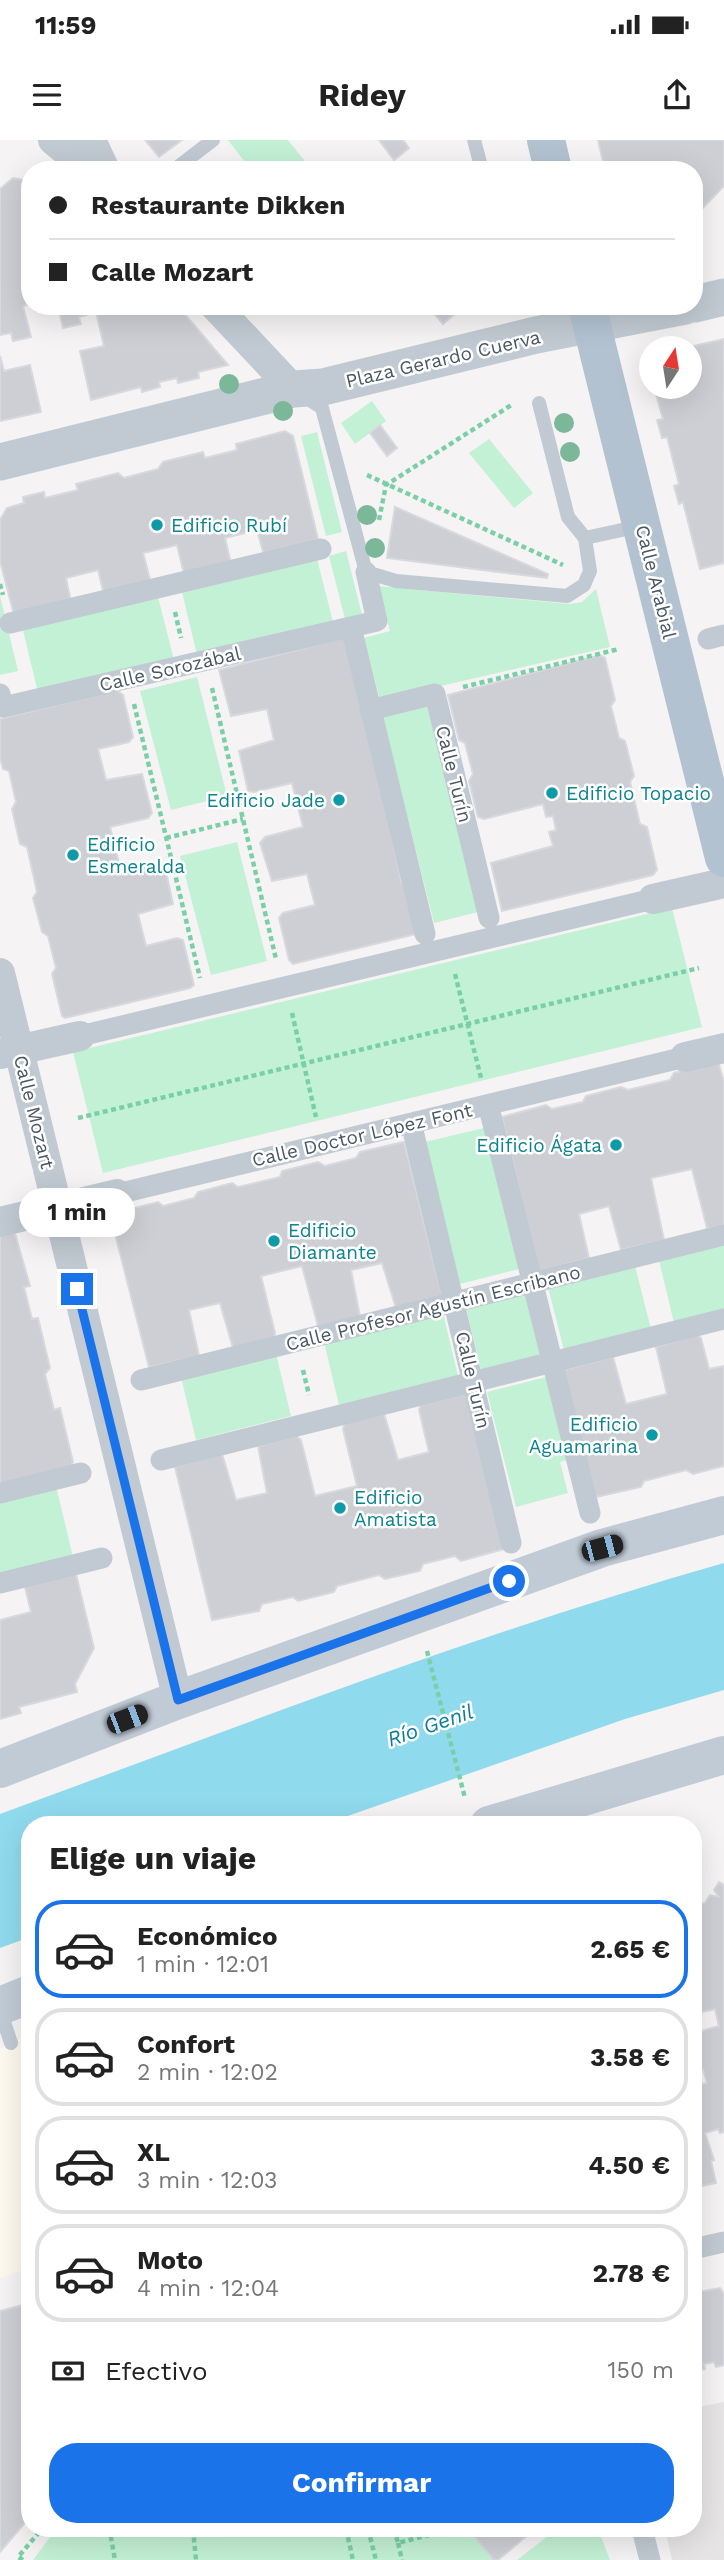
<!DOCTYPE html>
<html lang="es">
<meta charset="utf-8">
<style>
:root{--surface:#fff;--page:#f2f2f2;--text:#222;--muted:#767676;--line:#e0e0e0;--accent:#1a73e8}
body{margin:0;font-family:"Work Sans",sans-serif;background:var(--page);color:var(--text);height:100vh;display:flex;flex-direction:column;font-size:26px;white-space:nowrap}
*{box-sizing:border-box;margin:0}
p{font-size:23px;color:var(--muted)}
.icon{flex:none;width:38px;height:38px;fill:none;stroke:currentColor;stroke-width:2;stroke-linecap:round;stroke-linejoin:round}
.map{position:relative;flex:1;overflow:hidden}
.drawer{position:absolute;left:21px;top:1676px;width:681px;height:721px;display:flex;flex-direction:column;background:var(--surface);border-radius:28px;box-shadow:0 7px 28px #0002}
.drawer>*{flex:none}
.top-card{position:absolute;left:21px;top:21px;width:682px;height:154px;border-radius:28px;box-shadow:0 7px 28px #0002;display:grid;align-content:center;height:154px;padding:0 28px;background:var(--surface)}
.needle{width:46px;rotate:12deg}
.buttons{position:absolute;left:639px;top:196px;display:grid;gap:14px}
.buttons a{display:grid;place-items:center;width:63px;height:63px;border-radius:50%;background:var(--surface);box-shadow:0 7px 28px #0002;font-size:35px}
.end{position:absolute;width:32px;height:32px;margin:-16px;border:9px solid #1a73e8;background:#fff;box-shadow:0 0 0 4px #fff}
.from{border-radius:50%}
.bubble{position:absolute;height:49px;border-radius:24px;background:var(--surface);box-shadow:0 7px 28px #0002;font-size:23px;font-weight:700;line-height:49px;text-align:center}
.car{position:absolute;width:21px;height:42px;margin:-21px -10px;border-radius:9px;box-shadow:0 0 5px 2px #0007;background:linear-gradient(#222 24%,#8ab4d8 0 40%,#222 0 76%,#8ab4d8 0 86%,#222 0)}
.top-card b{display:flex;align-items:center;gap:24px;height:66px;font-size:26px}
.top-card b+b{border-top:2px solid var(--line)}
.top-card i{width:18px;height:18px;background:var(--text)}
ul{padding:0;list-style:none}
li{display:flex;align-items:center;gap:21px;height:98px;margin:0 14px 10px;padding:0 14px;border:4px solid var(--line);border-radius:28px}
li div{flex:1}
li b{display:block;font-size:26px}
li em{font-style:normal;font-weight:700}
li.on{border-color:var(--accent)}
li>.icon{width:63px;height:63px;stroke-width:1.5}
h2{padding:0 28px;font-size:32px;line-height:84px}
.pay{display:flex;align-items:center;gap:18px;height:77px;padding:0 28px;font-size:26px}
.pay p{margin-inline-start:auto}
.button{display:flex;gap:14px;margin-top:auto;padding:14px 28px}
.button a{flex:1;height:80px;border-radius:28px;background:var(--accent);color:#fff;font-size:28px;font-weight:700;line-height:80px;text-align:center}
.status{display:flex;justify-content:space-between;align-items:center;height:49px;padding:0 35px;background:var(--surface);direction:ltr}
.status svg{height:19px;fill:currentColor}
header{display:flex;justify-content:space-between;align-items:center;height:91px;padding:0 28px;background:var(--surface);font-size:32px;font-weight:700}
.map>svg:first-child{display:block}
.commercial{fill:#fdf9ef}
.education{fill:#e6e4e5}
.green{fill:#c3f1d5}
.water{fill:#90daee}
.building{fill:#cdcfd5;stroke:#d7d9de;stroke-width:2}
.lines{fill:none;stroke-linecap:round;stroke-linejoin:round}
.path{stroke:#7ad0a6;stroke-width:4.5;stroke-dasharray:5 3.5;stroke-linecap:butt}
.service{stroke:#c1cad2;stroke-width:14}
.pedestrian{stroke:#c1cad2;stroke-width:21}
.minor{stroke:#c1cad2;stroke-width:30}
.tertiary{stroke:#c1cad2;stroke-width:37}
.secondary{stroke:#c1cbd6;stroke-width:38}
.primary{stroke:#b3c2d1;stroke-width:38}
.tree{fill:#7bb799}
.route{stroke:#1a73e8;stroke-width:9}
.culture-dot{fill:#0f9aa8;stroke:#fff;stroke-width:2.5}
.labels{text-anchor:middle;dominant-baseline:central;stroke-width:5;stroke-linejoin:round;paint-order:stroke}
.street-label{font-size:19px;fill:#4a5661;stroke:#fff}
.culture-label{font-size:19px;fill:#0d838f;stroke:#fff;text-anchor:start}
.water-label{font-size:21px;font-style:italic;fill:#0c7c9b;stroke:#fff}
</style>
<div class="status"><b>11:59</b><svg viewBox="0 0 49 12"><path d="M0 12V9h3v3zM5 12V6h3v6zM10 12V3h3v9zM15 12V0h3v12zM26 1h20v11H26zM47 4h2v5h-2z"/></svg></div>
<header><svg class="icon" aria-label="menu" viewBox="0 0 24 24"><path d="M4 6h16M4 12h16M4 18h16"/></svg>Ridey<svg class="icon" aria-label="share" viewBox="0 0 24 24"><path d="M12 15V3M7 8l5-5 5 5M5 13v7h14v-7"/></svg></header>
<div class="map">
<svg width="724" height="2420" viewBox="0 0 724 2420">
<rect width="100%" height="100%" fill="#f5f3f3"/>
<path class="commercial" d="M30,1895V2128L0,2138V1908Z"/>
<path class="education" d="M724,2262V2420H672L665,2389H693V2268Z"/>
<path class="green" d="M228,0H288L312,30H251Z
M372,261L386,281L355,304L341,283Z
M317,292L342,392L326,396L301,296Z
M489,299L533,353L514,368L469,313Z
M346,411L362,475L345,479L329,416Z
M317,419L333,482L197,515L182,452Z
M378,446L570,464L582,462L596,449L610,507L380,560L364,498L390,491Z
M0,456L18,531L0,535Z
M158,457L174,520L38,553L23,490Z
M197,537L227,656L171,670L140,551Z
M431,564L482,771L434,783L382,575Z
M237,702L267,821L211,835L180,716Z
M672,768L702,887L103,1033L73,912Z
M484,988L519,1129L460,1144L425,1002Z
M724,1104V1171L674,1183L659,1120Z
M635,1126L651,1189L564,1210L548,1147Z
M526,1153L541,1215L481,1230L466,1167Z
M443,1173L458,1236L339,1265L324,1202Z
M276,1214L291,1276L196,1300L181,1237Z
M546,1237L567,1320L560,1322L568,1353L516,1367L487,1252Z
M56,1346L73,1417L0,1434V1359Z
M56,2389H468L494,2420H33Z
M557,2389H598L610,2420H517Z"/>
<path class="water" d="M724,1423V1550L625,1579L322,1685H30V1797L0,1808V1674C240,1586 478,1493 724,1423Z"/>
<path class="building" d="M145,0H182L159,17Z
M379,0H403L409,8L394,20Z
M598,0H724V46L695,76V30H605Z
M13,38L30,41V164L23,166L31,197L13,201L11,193L0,195V49Z
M58,166H178L228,225L198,232L199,238L178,243L177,238L159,242L160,247L142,252L141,247L91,260L80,211L104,206L96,172L79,177L81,184L63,188Z
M428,166H456L459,170L443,184Z
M724,199V423L700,429L683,362L679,364L674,346L679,344L667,297L662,298L657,280L663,279L654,247H690V208H685Z
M651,210V234L646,212Z
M0,216L4,231L30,225L41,272L0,281Z
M380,285L397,308L387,316L370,293Z
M285,291L293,296L318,399L265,419L257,390L225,398L232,428L184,434L177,405L143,413L151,443L105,459L98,430L66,438L72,467L14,475L0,421V380L7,368L24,363L23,357L44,352L45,358L78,350L76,344L118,333L124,338L158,329L163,322L203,312L205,318L237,310L236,304Z
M395,367L548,434L547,438L387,418Z
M348,497L395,712L402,744H405L416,794L293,824L289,820L279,778L283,773L315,765L307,734L272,741L260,703L265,697L303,687L292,643L254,652L248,651L239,611L274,600L267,569L231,576L219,530Z
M600,515L605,518L615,560L611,566L619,598L625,601L634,636L630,642L640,684L647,687L657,730L653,735L502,771L491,723L553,706L549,692L556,690L553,676L546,677L543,664L484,679L478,677L469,641L473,634L465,603L459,600L448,555Z
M117,550L123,555L133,597L129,602L98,609L106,640L142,634L152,673L148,678L110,687L121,731L164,723L173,764L138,774L146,806L177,798L183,800L194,845L190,848L65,878L62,876L52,834L56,828L48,796L42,792L33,758L37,752L27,707L20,704L12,669L16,662L9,631L3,629L0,617V579Z
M714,924L719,925L724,942V1087L707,1088L692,1029L651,1038L664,1100L621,1110L609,1066L579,1074L589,1118L539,1131L502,977L546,965L552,969L583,962L586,956L621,947L628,950L670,940L674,933Z
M404,1002L442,1156L396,1168L382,1123L351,1130L360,1177L318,1186L302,1126L261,1136L275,1193L274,1199L233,1208L220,1163L189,1170L199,1216L149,1227L111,1078L114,1073L158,1062L163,1066L194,1058L198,1052L232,1043L238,1047L280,1037L282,1031L318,1022L325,1026L356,1018L360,1012Z
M14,1090L30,1146L24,1147L32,1179L38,1178L50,1228L45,1234L54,1270L60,1268L73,1322L71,1326L0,1344V1091Z
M697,1195L701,1198L709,1229L724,1226V1326L693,1334L686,1330L644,1341L641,1347L596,1357L563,1230L613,1217L626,1264L667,1254L656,1207Z
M465,1254L470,1258L504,1409L461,1421L455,1416L423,1424L420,1431L385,1439L379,1435L337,1446L334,1452L298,1461L293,1457L262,1464L259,1471L212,1480L175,1327L222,1314L236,1360L267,1353L258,1306L296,1296L301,1300L315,1356L357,1346L343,1289L345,1283L384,1274L398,1320L429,1312L419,1270L421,1265Z
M75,1430L94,1508L75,1544L77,1552L19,1567L21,1573L0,1579V1480L31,1472L24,1443Z
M719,1742L724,1745V1992L720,1993L718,1989L705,1993L714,2020L711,2021L716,2043L693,2048V1944V1946L707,1943L703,1929L697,1927L700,1916L695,1893L719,1886L715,1869L693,1874V1765L696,1759L704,1764L710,1755L719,1757L714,1750Z
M720,2148L724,2154V2225L716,2227L714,2222L704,2224L705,2229L693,2232V2153Z
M30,2163V2377L0,2412V2171Z
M468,2389H535L498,2420H494Z"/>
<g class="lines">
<path class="path" d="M367,335L563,425
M379,380L386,345L513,264
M0,444L3,455
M175,472L181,498
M463,547L619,509
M212,548L276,819
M134,564L200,838
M166,698L243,679
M455,834L481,938
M292,873L316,977
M78,978L699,828
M303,1230L309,1255
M427,1511L465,1658
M107,2389L110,2392L115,2420
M193,2389L196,2420
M346,2389L353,2420
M368,2389L376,2420
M394,2389L398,2403L429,2395L427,2389
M398,2403L402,2420
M23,2420L18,2417L42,2389"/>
<path class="service" d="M474,0L482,30
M174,30L213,0
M304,256L322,268L366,432L396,441L567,456L584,445L590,431L585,398L568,377L539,263
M585,398L640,386
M0,1870L11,1903"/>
<path class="pedestrian" d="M366,432L377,481L351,487L425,794
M10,483L321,409
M708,499L724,495
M0,554L3,567L351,487
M370,570L435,554L489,778
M80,896L653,759
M491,976L590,1373
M414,995L511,1403
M117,1054L685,917
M141,1240L724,1095
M161,1320L724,1179
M0,1353L81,1333
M0,1443L102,1418
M693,2109L724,2102
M642,2389L650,2420"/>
<path class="minor" d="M53,0L89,30
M91,0L105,30
M215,166L293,249
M653,759L724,743
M0,833L178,1560
M0,914L80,896
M685,917L724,908
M0,1082L117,1054"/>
<path class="tertiary" d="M695,164L724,157
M0,322L293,249L323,247L536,195L685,166"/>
<path class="secondary" d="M0,1629L178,1560L602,1408L724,1375
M489,1685L724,1615
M0,1866L30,1854"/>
<path class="primary" d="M546,0L553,30
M587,166L724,718"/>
</g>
<g class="tree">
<circle cx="229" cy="244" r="10"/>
<circle cx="283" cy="271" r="10"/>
<circle cx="564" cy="283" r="10"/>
<circle cx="570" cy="312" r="10"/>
<circle cx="367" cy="375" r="10"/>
<circle cx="375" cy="408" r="10"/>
</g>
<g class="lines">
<path class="route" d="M77,1149L178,1560L509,1441"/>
</g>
<g class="culture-dot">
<circle cx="157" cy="385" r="7"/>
<circle cx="552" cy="653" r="7"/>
<circle cx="339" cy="660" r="7"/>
<circle cx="73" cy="715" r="7"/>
<circle cx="616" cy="1005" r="7"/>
<circle cx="274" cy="1101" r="7"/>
<circle cx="652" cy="1295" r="7"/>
<circle cx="340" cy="1368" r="7"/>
</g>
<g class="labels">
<g class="street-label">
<text transform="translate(443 219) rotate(-13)">Plaza Gerardo Cuerva</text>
<text transform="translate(656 442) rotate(76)">Calle Arabial</text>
<text transform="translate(170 529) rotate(-13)">Calle Sorozábal</text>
<text transform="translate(454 634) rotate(76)">Calle Turín</text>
<text transform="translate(34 972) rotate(76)">Calle Mozart</text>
<text transform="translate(362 995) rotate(-13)">Calle Doctor López Font</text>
<text transform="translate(433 1168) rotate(-14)">Calle Profesor Agustín Escribano</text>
<text transform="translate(473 1240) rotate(77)">Calle Turín</text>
</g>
<g class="culture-label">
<text x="171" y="385">Edificio Rubí</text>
<text x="566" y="653">Edificio Topacio</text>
<text x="325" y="660" text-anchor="end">Edificio Jade</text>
<text x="87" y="704">Edificio<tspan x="87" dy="22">Esmeralda</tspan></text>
<text x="602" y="1005" text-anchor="end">Edificio Ágata</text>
<text x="288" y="1090">Edificio<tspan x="288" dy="22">Diamante</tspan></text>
<text x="638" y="1284" text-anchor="end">Edificio<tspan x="638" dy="22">Aguamarina</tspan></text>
<text x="354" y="1357">Edificio<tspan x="354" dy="22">Amatista</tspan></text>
</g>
<g class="water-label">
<text transform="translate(430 1585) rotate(-19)">Río Genil</text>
</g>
</g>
</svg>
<div class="buttons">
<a><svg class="needle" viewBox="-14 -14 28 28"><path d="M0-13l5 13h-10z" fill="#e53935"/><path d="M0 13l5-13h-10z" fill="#767676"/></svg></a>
</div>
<i class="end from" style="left:509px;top:1441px"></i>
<i class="end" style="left:77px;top:1149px"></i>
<div class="bubble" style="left:19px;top:1048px;width:116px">1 min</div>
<i class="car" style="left:602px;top:1408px;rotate:75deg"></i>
<i class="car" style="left:127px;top:1579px;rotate:69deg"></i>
<div class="top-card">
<b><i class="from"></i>Restaurante Dikken</b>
<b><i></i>Calle Mozart</b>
</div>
<section class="drawer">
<h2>Elige un viaje</h2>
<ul>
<li class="on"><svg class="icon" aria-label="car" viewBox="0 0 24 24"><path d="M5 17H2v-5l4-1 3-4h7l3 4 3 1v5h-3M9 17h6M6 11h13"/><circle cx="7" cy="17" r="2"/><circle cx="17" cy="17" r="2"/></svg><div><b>Económico</b><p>1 min · 12:01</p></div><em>2.65 €</em></li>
<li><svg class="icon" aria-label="car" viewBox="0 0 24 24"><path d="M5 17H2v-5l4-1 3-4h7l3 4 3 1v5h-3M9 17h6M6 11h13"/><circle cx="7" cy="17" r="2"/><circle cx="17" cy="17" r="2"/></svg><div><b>Confort</b><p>2 min · 12:02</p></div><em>3.58 €</em></li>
<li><svg class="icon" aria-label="car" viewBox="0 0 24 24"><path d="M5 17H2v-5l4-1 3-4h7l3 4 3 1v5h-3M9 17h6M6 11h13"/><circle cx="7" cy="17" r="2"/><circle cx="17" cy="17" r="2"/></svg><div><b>XL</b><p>3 min · 12:03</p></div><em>4.50 €</em></li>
<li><svg class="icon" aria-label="car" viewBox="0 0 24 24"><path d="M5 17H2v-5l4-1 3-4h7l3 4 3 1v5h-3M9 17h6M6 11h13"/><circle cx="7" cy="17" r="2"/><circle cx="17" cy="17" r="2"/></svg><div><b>Moto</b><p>4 min · 12:04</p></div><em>2.78 €</em></li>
</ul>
<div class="pay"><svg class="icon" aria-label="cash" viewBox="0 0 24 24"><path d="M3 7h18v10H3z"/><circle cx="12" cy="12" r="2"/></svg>Efectivo<p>150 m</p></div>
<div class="button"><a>Confirmar</a></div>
</section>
</div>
